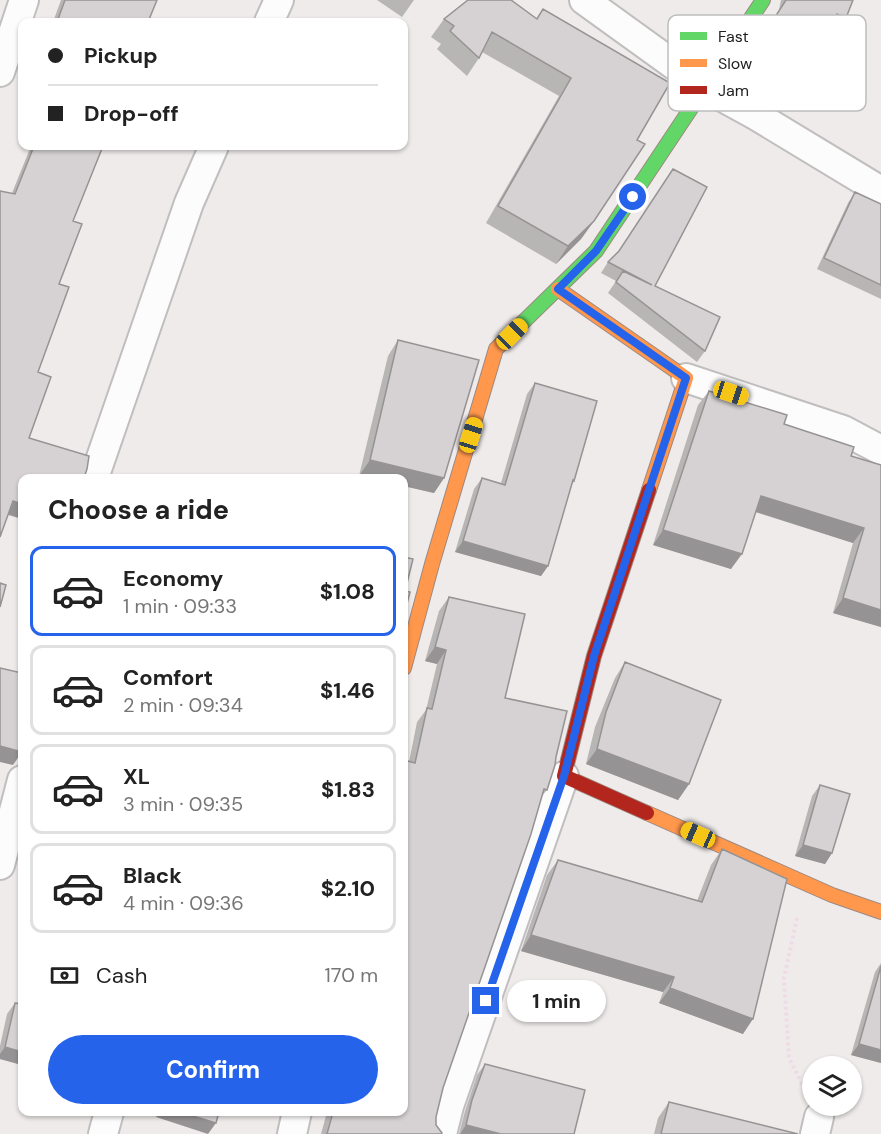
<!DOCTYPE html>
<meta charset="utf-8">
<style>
:root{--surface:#fff;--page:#f6f6f6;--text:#222;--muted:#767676;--line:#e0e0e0;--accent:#2563eb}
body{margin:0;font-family:"DM Sans",sans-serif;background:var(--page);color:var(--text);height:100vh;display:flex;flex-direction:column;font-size:22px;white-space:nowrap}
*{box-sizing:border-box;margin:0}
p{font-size:20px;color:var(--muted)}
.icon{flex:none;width:33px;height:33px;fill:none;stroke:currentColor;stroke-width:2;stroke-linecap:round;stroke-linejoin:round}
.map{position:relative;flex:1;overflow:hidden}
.drawer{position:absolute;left:18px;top:474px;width:390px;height:642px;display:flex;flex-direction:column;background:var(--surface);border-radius:12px;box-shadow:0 2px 4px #0004}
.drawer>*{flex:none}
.top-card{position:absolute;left:18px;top:18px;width:390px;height:132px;border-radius:12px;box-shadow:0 2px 4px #0004;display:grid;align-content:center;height:132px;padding:0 30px;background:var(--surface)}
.fabs{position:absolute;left:802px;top:1056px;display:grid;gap:12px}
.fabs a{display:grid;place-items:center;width:60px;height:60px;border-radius:50%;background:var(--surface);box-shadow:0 2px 4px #0004;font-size:30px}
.end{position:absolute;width:27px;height:27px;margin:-14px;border:8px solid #2563eb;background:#fff;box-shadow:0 0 0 3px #fff}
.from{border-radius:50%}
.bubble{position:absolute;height:42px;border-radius:21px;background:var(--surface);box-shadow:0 2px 4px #0004;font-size:20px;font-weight:700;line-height:42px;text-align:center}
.car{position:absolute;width:18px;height:36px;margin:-18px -9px;border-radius:8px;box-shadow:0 0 4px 2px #0007;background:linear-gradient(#f5c518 24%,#345 0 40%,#f5c518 0 76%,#345 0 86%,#f5c518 0)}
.top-card b{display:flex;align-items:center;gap:21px;height:57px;font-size:22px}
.top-card b+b{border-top:2px solid var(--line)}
.top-card i{width:15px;height:15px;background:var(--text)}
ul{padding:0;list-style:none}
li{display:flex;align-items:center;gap:18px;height:90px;margin:0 12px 9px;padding:0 18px;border:3px solid var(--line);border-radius:12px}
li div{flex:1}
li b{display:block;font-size:22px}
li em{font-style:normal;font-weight:700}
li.selected{border-color:var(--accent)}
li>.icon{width:54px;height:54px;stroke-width:1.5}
h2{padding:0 30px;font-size:27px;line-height:72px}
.pay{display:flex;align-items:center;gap:15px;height:66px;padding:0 30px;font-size:22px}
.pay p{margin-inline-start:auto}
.action{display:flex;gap:12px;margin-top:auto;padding:12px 30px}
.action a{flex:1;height:69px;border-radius:36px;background:var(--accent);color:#fff;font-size:24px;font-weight:700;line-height:69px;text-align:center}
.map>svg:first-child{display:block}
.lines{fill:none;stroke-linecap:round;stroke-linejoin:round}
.street-casing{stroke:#c0bebe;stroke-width:32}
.fast-casing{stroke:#9c8981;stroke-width:16}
.slow-casing{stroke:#9c8981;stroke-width:16}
.jam-casing{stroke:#9c8981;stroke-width:16}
.path{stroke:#eddbe7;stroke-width:4;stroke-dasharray:3 3;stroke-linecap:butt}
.street{stroke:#fdfcfc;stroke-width:28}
.fast{stroke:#63d668;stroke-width:14}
.slow{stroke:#ff974d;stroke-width:14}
.jam{stroke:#b3261e;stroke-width:14}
.wall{fill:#b8b5b5}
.shaded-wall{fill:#969394}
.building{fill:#d6d2d3;stroke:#969394;stroke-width:1.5}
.route{stroke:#2563eb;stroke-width:8}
.key{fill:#fff;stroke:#bdbdbd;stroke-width:1.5}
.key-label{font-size:16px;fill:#222}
</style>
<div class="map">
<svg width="881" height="1134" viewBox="0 0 881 1134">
<rect width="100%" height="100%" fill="#f0ebeb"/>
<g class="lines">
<defs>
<path id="street" d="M584,0L706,88L757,116L881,191
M269,22L279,0
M0,72L24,0
M686,378L843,430L881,450
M94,478L189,203L214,146
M0,865L22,780
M103,1134L109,1112
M292,1134L297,1112
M442,1134L449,1106L564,776
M815,1134L819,1117"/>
<path id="fast" d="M514,331L596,251L763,0"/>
<path id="slow" d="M558,289L686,378L649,490
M404,668L432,564L496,349L514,331
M647,813L832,895L881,912"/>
<path id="jam" d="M647,813L564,776L594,656L649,490"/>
</defs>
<use href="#street" class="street-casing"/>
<use href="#fast" class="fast-casing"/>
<use href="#slow" class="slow-casing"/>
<use href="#jam" class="jam-casing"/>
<path class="path" d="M797,918L784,978L789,1058L804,1088"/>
<use href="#street" class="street"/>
<use href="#fast" class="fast"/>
<use href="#slow" class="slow"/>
<use href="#jam" class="jam"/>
</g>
<path class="wall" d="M61,0H157L148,22H53Z
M377,0H414L402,17Z
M781,0H853L846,18L837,30L832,28L813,80L805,92L750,72L766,29L779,10Z
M543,9L637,140L594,221L581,239L556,264L486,223L559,96L482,52L479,58L467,76L437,49L441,44L431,37L444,19H536Z
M31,146H103L73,221L59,284L38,372L22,478V519L8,515L12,193Z
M855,192L881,204V299L817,269L848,203Z
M608,262L655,286L705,351L697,362L608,293L616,281L601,273Z
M398,340L444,478L434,493L359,476L388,356Z
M535,383L574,481L571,485L548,566L541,576L455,552L474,489L482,478L501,483L527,394Z
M709,391L784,424L851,456L881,627L833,613L853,543L755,512L731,569L653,545L698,405Z
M449,597L505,698L547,790L541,797L443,1088L436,1117V1125L441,1134H321L327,1112H404L409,762L417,722L426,710L437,664L425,661L439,611Z
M625,662L689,784L678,800L586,764L595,727L615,678Z
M820,785L832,853L825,864L795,856L812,796Z
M722,849L743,1034L659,1003L663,992L521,951L547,875L558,860L697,901L711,865Z
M881,963V1063L851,1055L875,972Z
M15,1003L22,1065L0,1059V1046L7,1014Z
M485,1064L574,1134H459L465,1111L477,1075Z
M669,1102L798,1134H654L658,1118Z"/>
<path class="shaded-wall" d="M837,14L846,18L837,30L828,27Z
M759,60L813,80L805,92L750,72Z
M594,221L581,239L556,264L568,246Z
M370,460L444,478L434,493L404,486V478H371L359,476Z
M761,496L864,528L853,543L750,510Z
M13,501L22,504V519L4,513Z
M663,530L742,554L731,569L653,545Z
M463,541L548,566L541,576L455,552Z
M843,598L881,610V627L833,613Z
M435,647L446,650L437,664L425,661Z
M0,746L22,752L13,765L0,762Z
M597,749L689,784L678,800L586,764Z
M803,845L832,853L825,864L795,856Z
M531,935L674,977L663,992L521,951Z
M670,988L753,1019L743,1034L659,1003Z
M859,1044L881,1050V1063L851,1055Z
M5,1047L22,1052V1065L0,1059V1054Z
M160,1112H180L216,1123L208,1134L156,1117Z
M466,1125L501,1134H460Z"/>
<path class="building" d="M65,0H157L148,22H57Z
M468,0H511L537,19L543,9L670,83L637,140L645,144L594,221L568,246L498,206L571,78L492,32L479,58L450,31L454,26L444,19Z
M786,0H853L846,18L837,14L813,80L759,60L775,17Z
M34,146H103L73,221L82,224L59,284L69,287L38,372L51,377L29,438L89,456L87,469L84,478H22V504L13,501L0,537V191L15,194Z
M673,169L707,187L655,286L720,317L705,351L616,282L623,271L652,285L608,262L619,251Z
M855,192L881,204V285L824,258Z
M398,340L479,360L444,478L370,460Z
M535,383L597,401L574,481L573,480L548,566L463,541L482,478L505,485Z
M709,391L787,415L784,424L854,447L851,456L881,465V610L843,598L864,528L761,496L742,554L663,530Z
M404,557L413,559L405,591L410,592L404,615Z
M0,583L6,585L0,607Z
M449,597L525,614L505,698L567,711L556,757L555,765L547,790L544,789L531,834L443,1088L436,1117V1125L442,1133L441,1134H327L333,1112H404V760L415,763L427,708L432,709L446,650L435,647Z
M625,662L721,700L689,784L597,749L606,712Z
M0,668L22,673V752L0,746Z
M820,785L850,794L832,853L803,845Z
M722,849L787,879L753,1019L670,988L674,977L531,935L558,860L702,902Z
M881,966V1050L859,1044Z
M15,1003L22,1004V1052L5,1047Z
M485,1064L585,1090L574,1134H501L466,1125L472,1100Z
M669,1102L798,1134H661Z
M180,1112H219L216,1123Z"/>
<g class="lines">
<path class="route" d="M486,1001L564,776L594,656L686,378L558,289L596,251L633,197"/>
</g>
<rect x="668" y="15" width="198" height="96" rx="9" class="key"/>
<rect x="680" y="32" width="27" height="8" fill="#63d668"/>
<rect x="680" y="59" width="27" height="8" fill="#ff974d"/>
<rect x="680" y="86" width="27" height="8" fill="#b3261e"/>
<g class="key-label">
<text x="718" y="42">Fast</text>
<text x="718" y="69">Slow</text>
<text x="718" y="96">Jam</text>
</g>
</svg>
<div class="fabs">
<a><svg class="icon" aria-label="layers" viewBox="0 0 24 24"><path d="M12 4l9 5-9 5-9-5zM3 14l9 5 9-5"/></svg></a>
</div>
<i class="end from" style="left:633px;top:197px"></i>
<i class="end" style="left:486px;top:1001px"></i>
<div class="bubble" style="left:507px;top:980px;width:99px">1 min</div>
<i class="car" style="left:512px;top:334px;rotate:45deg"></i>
<i class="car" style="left:731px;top:393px;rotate:108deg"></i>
<i class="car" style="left:471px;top:435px;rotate:17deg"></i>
<i class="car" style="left:698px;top:835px;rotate:294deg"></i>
<div class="top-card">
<b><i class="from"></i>Pickup</b>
<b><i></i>Drop-off</b>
</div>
<section class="drawer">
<h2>Choose a ride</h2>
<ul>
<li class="selected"><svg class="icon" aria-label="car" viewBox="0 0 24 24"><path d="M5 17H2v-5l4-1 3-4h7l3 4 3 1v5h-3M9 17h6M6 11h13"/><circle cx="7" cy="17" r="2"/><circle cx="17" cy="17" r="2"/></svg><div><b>Economy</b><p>1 min · 09:33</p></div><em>$1.08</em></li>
<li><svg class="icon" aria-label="car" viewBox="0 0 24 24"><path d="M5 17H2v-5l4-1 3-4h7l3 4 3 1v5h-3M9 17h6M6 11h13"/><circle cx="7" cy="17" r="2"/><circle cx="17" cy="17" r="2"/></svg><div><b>Comfort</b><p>2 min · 09:34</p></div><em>$1.46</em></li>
<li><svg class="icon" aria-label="car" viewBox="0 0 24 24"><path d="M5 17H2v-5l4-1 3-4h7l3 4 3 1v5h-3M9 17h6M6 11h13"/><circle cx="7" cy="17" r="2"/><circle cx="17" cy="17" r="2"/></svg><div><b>XL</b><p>3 min · 09:35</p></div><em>$1.83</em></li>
<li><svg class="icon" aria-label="car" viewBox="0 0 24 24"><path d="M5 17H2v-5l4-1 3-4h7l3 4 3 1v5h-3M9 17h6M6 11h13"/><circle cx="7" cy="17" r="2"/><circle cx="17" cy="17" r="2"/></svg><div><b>Black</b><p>4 min · 09:36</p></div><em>$2.10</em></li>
</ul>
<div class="pay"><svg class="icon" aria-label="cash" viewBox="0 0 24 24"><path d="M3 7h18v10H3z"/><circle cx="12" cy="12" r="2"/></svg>Cash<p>170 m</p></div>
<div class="action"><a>Confirm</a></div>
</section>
</div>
